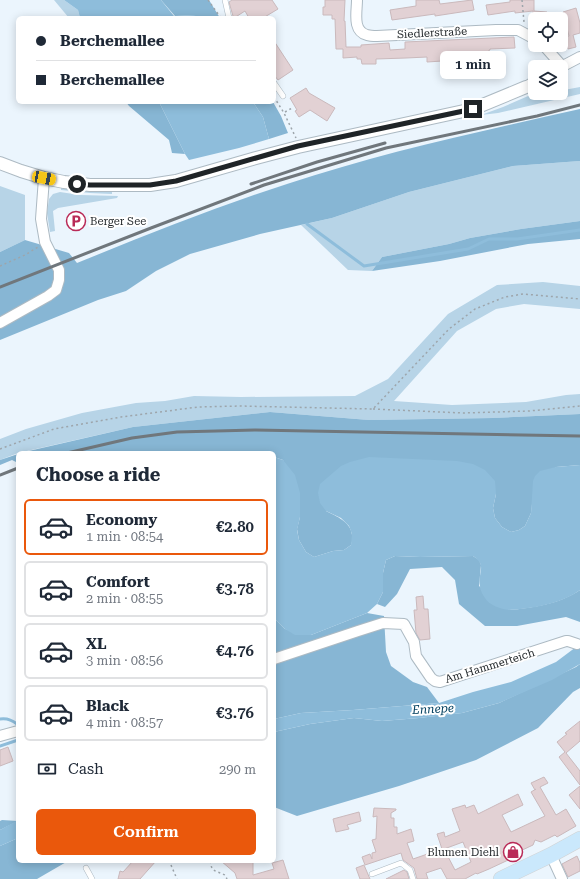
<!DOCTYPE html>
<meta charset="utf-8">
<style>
:root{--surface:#fff;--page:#f2f2f3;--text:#1f2937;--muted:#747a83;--line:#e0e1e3;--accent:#ea580c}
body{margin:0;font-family:"Roboto Serif",serif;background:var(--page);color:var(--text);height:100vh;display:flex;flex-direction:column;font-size:15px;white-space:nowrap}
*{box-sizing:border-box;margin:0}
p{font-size:13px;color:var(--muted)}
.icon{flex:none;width:22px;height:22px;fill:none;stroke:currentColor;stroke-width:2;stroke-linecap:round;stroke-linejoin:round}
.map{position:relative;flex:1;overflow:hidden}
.drawer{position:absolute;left:16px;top:451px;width:260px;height:412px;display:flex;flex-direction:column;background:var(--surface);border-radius:6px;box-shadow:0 2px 10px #0003}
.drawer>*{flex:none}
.top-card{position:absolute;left:16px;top:16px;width:260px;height:88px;border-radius:6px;box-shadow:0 2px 10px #0003;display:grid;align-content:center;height:88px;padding:0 20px;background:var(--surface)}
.buttons{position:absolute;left:528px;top:12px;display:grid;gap:8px}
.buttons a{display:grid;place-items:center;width:40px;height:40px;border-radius:6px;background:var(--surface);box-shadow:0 2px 10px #0003;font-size:20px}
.end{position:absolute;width:18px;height:18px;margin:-9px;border:5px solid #1f2427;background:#fff;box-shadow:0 0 0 2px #fff}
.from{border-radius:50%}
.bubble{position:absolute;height:28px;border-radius:6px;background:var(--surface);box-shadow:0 2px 10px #0003;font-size:13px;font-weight:600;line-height:28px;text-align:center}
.car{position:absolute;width:12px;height:24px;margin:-12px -6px;border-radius:5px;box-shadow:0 0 3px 1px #0007;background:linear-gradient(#f5c518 24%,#345 0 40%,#f5c518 0 76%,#345 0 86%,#f5c518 0)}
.top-card b{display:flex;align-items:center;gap:14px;height:38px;font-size:15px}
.top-card b+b{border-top:1px solid var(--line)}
.top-card i{width:10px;height:10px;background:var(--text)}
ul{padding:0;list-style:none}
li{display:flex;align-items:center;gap:12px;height:56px;margin:0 8px 6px;padding:0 12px;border:2px solid var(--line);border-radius:6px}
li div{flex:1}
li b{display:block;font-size:15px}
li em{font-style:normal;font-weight:600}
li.active{border-color:var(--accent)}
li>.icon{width:36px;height:36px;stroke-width:1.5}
h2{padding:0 20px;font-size:18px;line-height:48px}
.pay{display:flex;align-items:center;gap:10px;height:44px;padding:0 20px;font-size:15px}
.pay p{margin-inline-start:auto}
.action{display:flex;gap:8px;margin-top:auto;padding:8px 20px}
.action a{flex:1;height:46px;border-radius:6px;background:var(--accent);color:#fff;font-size:16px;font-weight:600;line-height:46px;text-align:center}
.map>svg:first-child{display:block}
.green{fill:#b7d4e7}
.forest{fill:#87b6d4}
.water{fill:#8ebddb}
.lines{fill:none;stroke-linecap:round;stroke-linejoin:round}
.stream{stroke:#8ebddb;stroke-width:3}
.building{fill:#e2d1d4;stroke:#cab9bc;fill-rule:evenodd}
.service-casing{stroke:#adbac3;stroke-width:6}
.minor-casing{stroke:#adbac3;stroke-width:12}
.tertiary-casing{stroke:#adbac3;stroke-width:14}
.primary-casing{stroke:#d2d3d4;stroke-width:16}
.path{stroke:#9da5ab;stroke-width:1.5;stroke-dasharray:2 3;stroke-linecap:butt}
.service{stroke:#fff;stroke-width:5}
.minor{stroke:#fff;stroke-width:10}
.tertiary{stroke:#fff;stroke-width:12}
.primary{stroke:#cae8fc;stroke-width:15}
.rail{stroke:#70777c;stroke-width:3}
.route{stroke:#1f2427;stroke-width:5}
.labels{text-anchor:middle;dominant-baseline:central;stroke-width:4;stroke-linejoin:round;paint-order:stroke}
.street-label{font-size:11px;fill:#1f2427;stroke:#fff}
.poi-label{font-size:11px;fill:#1f2427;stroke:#fff;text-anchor:start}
.water-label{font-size:12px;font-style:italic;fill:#044160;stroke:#fff}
</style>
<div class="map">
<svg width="580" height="879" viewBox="0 0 580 879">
<rect width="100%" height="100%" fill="#ebf5fd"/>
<path class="green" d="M54,0H64L78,10L80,18H69Z
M561,83L564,90L580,87V94L498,113L481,115L503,107L535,93H561Z
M580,161V221L521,229L470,238L449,244L382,257L372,271L348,270L301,225L332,218L409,192L513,166Z
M0,186L25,195V240L0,252Z
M61,188L93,191H112V194L90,193L61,190Z
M60,192L80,195L118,196L117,198L58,208L53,211L55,231L50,232L47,213L49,199L53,194Z
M543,282L580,286V309L524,304L496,309L457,331L394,401L452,405L526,402L566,395L580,394V414L493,418L369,420L270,412L133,427L18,453L0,460V439L26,429L82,413L136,403L165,401L194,396L241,397L355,396L388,379L448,314L497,285Z"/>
<path class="forest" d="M161,0H209L220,18H197L194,15L175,16Z
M126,102H159L185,154L172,153L169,140L129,106Z
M253,102H273L281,116L288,133L269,139L263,117Z
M580,109V161L513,166L409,192L332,218L260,234L190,254L156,271L126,291L98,300L0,340V252L25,240L69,253L77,263C146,235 216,207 287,184C383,152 482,131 580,109Z
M580,221V239L528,244L440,261L372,271L382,257L449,244L470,238L521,229Z
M270,412L369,420L493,418L580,414V465L556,467L532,504L531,513L525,526L519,530L511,532L502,527L495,518L493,508L496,494L326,511C336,516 351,522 352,535C353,538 352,542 351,545L344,550L333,551L314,557L306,552L299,540L297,529L300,517L283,460L274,457V453H20L133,427Z
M18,454V463L12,460L0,465V460Z
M395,556L420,557L473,556L479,560L481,565L479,586L509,610C532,608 560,604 580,590V622L566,617L517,626H485L459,604L455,580L442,567L410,569L397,594L385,607L377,604L383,592V573L386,560Z
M367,613L384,616L386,652L391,666L413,682L427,687L439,703L353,710L301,713L274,719V618L285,629L311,635Z
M580,664V688L573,692L538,728L476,760L399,786L297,816L274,807V732L310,724L354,718L382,721L419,718L462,713L499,703L576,667Z
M2,820L18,821L0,830V821Z
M18,838V861H68L37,879H0V846Z"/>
<path class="water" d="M64,0H161L174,16L195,15L197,18H80L78,10Z
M159,102H253L263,117L269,139L239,148L189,160L185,154Z
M274,457L283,460L295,475L300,493V517L297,530L299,540L306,552L314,557L333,551L344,550L351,545L352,534L349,526L341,518L326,511L320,503L318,493L320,484L341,466L350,462L369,457L457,461L473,464L485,470L495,481L496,494L493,508L495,518L502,527L511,532L519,530L525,526L531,513L533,481L535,476L540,471L556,467L580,465V590C564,602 540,607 521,609C517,609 513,610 509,610C500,609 489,605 485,598C483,595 480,590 480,586C477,573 488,566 473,556L420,557L395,556L386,560L383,573V592L377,604L367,613L311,635H295L285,629L274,618Z
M580,639V664L552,680L499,703L462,713L419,718L382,721L354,718L310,724L274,732V719L301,713L353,710L439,703L473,692L511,682L556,662L576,647Z
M18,820V838L0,846V830Z"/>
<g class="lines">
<path class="stream" d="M307,224L364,266L468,249L489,239H517L580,230
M0,719C6,718 12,720 17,724
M0,746L18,740"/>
</g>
<path class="building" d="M232,0H272L278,9L263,18H249L245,11L234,18L233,16L229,2Z
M325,0H345L344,21H345L346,47H361V45L389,43L390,50L405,49V42L514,37L515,48L490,49V50H489V58L427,62V57L406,58L376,59V64H362L361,59H357V57L343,58V49H336L335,19H332V15H323V7H325Z
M416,0H439L440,4L472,0L474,10L435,16V14L392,20L390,10L416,6Z
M510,0H534V11L547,12L546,19H533V11L515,13V11L488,15L486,5L510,2Z
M576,8L580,23V33L573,35L576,47L568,49L565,37L569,36L563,12Z
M274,41L293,70L278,80L274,75Z
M306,88L309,93L335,108L327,121L310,110L299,117L295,111L297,110L290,98Z
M423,596L424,609H428L430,639L420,640L416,633L414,610H417L416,597Z
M580,721V741L566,753L580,771V785L559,757L565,752L557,742L567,734L565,733Z
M8,747L13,761L0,766V750Z
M544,777L548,783L540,787L556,815L566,809L576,826L557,837L555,835L541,842L535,840L533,845L518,852L519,855L489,869L477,874L476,873L465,879H447L441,868L426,873L428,879H417L414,868L403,860L401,853L365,865L362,857L370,854L372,859V853L376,852L372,840L376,839L377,816L373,817L374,808L396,809V810L391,813V818H394V827H397V834L411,829L414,841L407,843L413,859L442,849L437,834L444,832L445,837L460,831L452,809L465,805L466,808L474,805L478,814L518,794L523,805L502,815L511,832L545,816L531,792L536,789L535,790L531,783ZM463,842L471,862L455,870L444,849Z
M580,786V809L569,795Z
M359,812L361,821L347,825L349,829L336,832L333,819Z
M577,856L580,863V871L568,877L562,864Z
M283,860L289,879H237L235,873L221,861H253V875L274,869L272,863Z
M133,861H156L140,879H118L120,871L123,872Z
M364,865L370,879H360L356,868Z
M404,870L407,872L409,879H386Z"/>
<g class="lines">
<defs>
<path id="service" d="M225,0L229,18
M274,83L283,96
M86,868L92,879
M372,874L401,863L410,870L413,879"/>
<path id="minor" d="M357,0C357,12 352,31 367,35C370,36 375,36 377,36L496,30H518L535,39
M542,45L546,48L562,66
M561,67L580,57
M526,87L535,81
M0,323L48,296L56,290L59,280V270L45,242L41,219L44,178
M274,659L358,631L383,623L404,624L414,642L416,656L431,678L435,681L440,682L566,641H568L577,644
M0,736L18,731
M551,855L562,879"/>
<path id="tertiary" d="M0,163L21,171L44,178L64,182L90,185H150L176,181L256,158L298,147L473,109L526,87"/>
<path id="primary" d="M501,879L551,855L580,839"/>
</defs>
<use href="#service" class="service-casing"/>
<use href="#minor" class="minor-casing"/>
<use href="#tertiary" class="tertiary-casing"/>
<use href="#primary" class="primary-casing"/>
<path class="path" d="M208,0L221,18
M522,0L524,22
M274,97L284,113L296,138
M285,112L292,108
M0,266L25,255L38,247
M373,409L463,413L529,411L580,406
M0,449L54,429L121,417L198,407L240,406L373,409L449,329L475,309L505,297L523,294L580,299
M211,861C210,872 217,871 225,875L227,879
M171,865L177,879"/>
<use href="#service" class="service"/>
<use href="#minor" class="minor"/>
<use href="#tertiary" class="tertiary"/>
<use href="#primary" class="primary"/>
<path class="rail" d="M251,184L317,162L385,143
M0,287L151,228L264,185L386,148L537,116L580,105
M67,453L132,438L177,432L255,430L580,436
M0,475L18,468"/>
</g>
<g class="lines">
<path class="route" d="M77,184L90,185H150L176,181L256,158L298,146L473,109"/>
</g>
<defs>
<symbol id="parking-ring" viewBox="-11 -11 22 22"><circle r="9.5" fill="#fff" stroke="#b92a57" stroke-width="1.5"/><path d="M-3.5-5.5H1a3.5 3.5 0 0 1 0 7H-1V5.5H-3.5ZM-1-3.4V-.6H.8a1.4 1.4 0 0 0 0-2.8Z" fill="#b92a57"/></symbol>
<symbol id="shop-ring" viewBox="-11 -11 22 22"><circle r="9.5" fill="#fff" stroke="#b92a57" stroke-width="1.5"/><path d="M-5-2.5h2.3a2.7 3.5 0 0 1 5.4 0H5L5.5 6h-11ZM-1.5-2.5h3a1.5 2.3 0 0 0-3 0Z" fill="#b92a57"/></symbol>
</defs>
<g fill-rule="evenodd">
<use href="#parking-ring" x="65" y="210" width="22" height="22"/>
<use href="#shop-ring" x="502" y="841" width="22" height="22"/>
</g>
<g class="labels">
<g class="street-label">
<text transform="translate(432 33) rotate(-3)">Siedlerstraße</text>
<text transform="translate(490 666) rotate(-17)">Am Hammerteich</text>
</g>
<g class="poi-label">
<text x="90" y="221">Berger See</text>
<text x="499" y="852" text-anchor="end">Blumen Diehl</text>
</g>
<g class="water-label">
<text transform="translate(433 709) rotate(-3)">Ennepe</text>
</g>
</g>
</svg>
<div class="buttons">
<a><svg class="icon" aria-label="locate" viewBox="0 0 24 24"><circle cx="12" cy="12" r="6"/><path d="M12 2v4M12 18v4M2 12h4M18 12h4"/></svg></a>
<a><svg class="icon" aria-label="layers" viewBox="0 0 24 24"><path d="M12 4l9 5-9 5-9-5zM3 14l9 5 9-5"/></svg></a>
</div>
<i class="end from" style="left:77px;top:184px"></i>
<i class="end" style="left:473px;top:109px"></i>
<div class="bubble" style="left:440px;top:51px;width:66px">1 min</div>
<i class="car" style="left:44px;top:178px;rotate:101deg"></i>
<div class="top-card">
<b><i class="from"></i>Berchemallee</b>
<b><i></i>Berchemallee</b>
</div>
<section class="drawer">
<h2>Choose a ride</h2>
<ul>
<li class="active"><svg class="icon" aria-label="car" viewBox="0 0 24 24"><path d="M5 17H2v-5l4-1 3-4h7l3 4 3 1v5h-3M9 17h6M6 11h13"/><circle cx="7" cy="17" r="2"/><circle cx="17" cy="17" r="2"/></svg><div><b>Economy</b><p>1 min · 08:54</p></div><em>€2.80</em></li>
<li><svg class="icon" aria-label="car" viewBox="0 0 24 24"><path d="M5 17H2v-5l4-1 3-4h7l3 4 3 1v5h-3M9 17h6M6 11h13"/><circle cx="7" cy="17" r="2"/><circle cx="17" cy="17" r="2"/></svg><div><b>Comfort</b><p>2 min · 08:55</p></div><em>€3.78</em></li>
<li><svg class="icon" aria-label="car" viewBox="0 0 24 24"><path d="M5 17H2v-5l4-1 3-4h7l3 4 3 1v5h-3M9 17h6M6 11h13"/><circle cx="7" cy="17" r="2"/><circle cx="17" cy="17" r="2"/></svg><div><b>XL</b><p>3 min · 08:56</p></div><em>€4.76</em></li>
<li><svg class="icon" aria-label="car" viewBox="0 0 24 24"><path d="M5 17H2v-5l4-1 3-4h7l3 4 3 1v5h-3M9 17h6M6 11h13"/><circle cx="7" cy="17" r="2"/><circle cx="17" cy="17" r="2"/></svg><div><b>Black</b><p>4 min · 08:57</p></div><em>€3.76</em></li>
</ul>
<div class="pay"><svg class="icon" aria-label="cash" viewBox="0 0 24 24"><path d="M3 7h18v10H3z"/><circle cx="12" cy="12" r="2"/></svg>Cash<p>290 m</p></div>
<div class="action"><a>Confirm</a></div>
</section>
</div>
